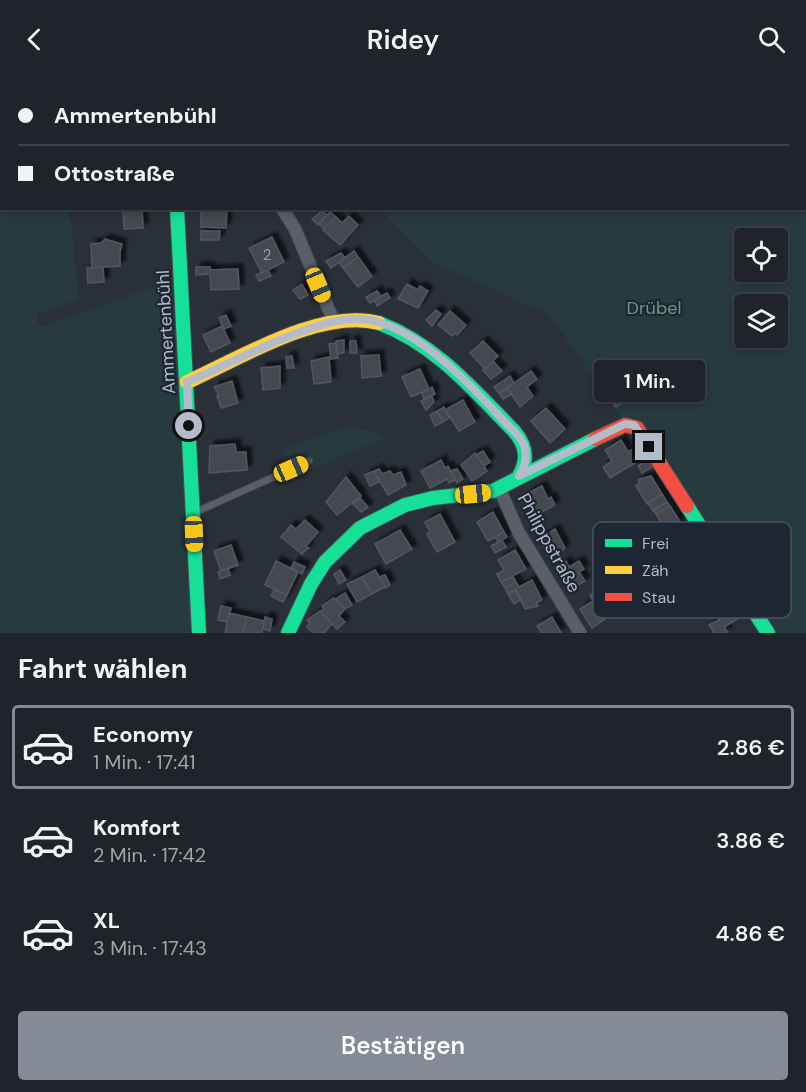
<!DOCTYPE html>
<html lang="de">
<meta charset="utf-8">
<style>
:root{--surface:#20242a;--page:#2d3036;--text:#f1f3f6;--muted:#a2a4a8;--line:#3d4147;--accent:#848b96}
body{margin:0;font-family:"DM Sans",sans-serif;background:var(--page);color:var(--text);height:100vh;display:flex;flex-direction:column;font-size:22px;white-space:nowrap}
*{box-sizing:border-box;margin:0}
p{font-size:20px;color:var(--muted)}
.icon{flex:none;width:33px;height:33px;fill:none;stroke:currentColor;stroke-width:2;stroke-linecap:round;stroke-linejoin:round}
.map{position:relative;height:555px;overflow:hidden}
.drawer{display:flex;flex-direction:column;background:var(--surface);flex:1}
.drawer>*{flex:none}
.top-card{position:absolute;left:0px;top:0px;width:807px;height:132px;box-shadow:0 3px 9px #0003,0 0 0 2px var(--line);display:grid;align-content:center;height:132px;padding:0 18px;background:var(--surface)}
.controls{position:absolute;left:734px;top:150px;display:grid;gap:12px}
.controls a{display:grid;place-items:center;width:54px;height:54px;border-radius:6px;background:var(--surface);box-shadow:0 3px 9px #0003,0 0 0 2px var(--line);font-size:30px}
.end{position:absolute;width:27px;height:27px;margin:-14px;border:8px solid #b4bcc9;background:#111;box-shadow:0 0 0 3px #111}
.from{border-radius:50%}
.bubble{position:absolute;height:42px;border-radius:6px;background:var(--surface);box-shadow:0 3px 9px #0003,0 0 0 2px var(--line);font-size:20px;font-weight:600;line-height:42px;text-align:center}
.car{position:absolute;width:18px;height:36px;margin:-18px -9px;border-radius:8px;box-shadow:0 0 4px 2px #0007;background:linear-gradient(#f5c518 24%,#345 0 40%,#f5c518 0 76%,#345 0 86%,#f5c518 0)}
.top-card b{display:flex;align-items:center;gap:21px;height:57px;font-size:22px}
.top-card b+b{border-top:2px solid var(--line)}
.top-card i{width:15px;height:15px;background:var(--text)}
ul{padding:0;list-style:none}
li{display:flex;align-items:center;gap:18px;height:84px;margin:0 12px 9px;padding:0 6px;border:3px solid transparent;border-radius:6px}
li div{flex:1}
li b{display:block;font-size:22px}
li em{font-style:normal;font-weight:600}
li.active{border-color:var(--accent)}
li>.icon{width:54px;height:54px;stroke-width:1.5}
h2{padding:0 18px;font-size:27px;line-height:72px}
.button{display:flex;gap:12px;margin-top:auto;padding:12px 18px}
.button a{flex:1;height:69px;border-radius:6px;background:var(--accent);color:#fff;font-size:24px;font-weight:600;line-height:69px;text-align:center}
header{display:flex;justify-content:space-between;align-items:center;height:78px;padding:0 18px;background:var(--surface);font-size:27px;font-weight:600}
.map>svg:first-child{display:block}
.green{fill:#273a3e;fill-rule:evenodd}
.building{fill:#444950;stroke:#52575f;stroke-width:1.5;filter:url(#shadow)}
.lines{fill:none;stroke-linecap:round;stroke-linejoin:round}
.lane-casing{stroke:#484c53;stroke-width:8}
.street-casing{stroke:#484c53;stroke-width:14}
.fast-casing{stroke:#484c53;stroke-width:16}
.slow-casing{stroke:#484c53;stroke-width:16}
.jam-casing{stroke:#484c53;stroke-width:16}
.lane{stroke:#5a5e66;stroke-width:6}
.street{stroke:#5a5e66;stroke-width:12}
.fast{stroke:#16e098;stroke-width:14}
.slow{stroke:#ffcf43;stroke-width:14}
.jam{stroke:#f24e42;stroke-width:14}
.route{stroke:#b4bcc9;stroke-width:8}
.labels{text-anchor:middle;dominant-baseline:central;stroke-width:4.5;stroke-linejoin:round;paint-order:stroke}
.number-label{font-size:15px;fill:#989fab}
.park-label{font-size:18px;fill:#6b9a76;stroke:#1d2633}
.street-label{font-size:18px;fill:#b4bcc9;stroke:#1d2633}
.key{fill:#1d2633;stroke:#4a5360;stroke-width:1.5}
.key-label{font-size:16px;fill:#b4bcc9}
</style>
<header><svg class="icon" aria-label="back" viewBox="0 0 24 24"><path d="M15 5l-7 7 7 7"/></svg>Ridey<svg class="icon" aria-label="search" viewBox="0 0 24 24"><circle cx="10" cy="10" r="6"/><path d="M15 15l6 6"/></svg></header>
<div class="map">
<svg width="806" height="555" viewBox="0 0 806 555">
<defs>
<filter id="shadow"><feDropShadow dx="5" dy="-5" stdDeviation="1.5" flood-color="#0009"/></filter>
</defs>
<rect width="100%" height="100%" fill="#2a3038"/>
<path class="green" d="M0,0H59L2,2V130L67,131L72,153L79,221L38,236L37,244L41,249L173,202L193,555H0Z
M176,0H806V555H778L621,340L550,237L434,185L380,131L806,130V2ZM744,160H777V194H744ZM744,226H777V260H744Z
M346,349L370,353L385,360L294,398L282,371Z"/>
<path class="building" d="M123,130H142L143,150L124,151Z
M201,130H227L226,150L201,149Z
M322,133L327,137L318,147L312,141Z
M330,134L336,139L324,151L319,146Z
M349,138L358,147L340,167L323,152L336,139L342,145Z
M201,153H220L219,162H201Z
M272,159L284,184L262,195L249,170Z
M105,161L122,166L120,174V188L92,190L91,166L101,165Z
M354,173L358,179L343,190L339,184Z
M341,175L345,180L331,190L326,183Z
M358,179L372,198L358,209L343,190Z
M103,189L104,204L88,205L87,190Z
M196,189H210V192L238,191L239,211L211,212L210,196L196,197Z
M268,192L271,198L259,203L256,197Z
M302,206L308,217L300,221L293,212Z
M407,206L418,212L420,208L428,213L418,230L398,221Z
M377,213L381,218L370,225L366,219Z
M387,215L390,220L377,228L374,222Z
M436,232L441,236L432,248L426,242Z
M450,233L466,247L457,257L455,255L452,258L438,247Z
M226,237L231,248L224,251L219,240Z
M222,248L230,265L211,274L203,257Z
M344,262V275L337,276L336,263Z
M350,263H356L357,275H350Z
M483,263L498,278L485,291L470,275Z
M336,265L338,280L331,281L329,266Z
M379,277L381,298L362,300L361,278Z
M292,278L294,290H287L286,279Z
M329,279L331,304L314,306L311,283Z
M493,283L502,293L491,301L483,292Z
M280,288V310L263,312L261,290Z
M420,291L429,311L411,319L402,299Z
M531,293L537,301L527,309L533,318L520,329L507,310Z
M510,298L514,305L499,315L494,309Z
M232,303L238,325L221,330L217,318H219L214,309Z
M432,309L435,316L424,321L422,315Z
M611,309L622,325L616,329L606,313Z
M507,310L512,316L503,321L499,315Z
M432,318L434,324L426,332L421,323Z
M463,322L475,344L459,353L445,332Z
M444,329L449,340L443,344L437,333Z
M546,330L565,351L550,365L531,343Z
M437,333L443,344L435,348L430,337Z
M621,362L628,374L633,371L640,382L610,400L603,389L612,383L605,372Z
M235,366L236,374H246L247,392L209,395L210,368Z
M483,373L490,384L484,388L476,377Z
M475,375L487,393L472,403L461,387Z
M649,381L654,388L642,395L638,388Z
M441,382L445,390L448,388L455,402L449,405L447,401L430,410L421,393Z
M379,391L382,396L390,393L393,397L401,394L406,407L388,417L374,393Z
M457,391L463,401L457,405L451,393Z
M374,393L379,404L370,408L365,397Z
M651,398L662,416L647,426L636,408L640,405L638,402Z
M346,399L361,418L337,437L326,424Z
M542,408L548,421L551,419L555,427L536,437L526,416Z
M662,416L667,424L653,433L648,425Z
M360,420L368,429L361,434L353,426Z
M667,424L670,428L656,436L653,432Z
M670,428L681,445L667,454L656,436Z
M493,434L504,454L488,463L477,444Z
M440,436L455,464L437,474L427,456L430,454L425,444Z
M305,442L318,454L306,468L309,470L302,475L303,477L281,459L291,447L296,451Z
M555,451L565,470L552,482L539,461Z
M400,452L412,471L386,486L375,466Z
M504,454L507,459L498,464L495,459Z
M502,462L506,469L495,475L491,468Z
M231,467L238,487L221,493L214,473Z
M515,472L526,491L501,504L497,496L504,492L498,482Z
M276,483L298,494L287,517L265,507Z
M566,483L569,489L579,483L584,491L579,494L585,503L570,512L557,489Z
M294,484L305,489L302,496L291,490Z
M228,490L230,497L220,501L218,494Z
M340,492L346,502L339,506L334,496Z
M375,492L385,509L372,516L362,499Z
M385,497L390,507L385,510L380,499Z
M362,499L372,516L357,524L347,506Z
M513,499L516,504L505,510L501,504Z
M532,502L542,522L536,525L538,528L525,531L515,511Z
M516,504L519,509L508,516L505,510Z
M607,506L616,522L610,526L611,532L603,537L605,541L592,550L580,531L593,523L590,517Z
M274,512L287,517L283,524L271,518Z
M516,512L521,521L514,526L508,516Z
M345,515L352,527L345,531L336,521Z
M334,520L345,531L339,538L345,544L337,551L321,534L324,530L322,528Z
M729,525L739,540L724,549L728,555H714L709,547L719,542L714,534Z
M221,528L231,530L227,544L218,542Z
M320,533L332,546L324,555H313L307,549L310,545L307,542Z
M229,535L247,539L243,555H225Z
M247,539L264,543L262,555H243Z
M265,539L272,541L270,553L263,551Z
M552,539L561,555H542L537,548Z"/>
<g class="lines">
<defs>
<path id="lane" d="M196,434L309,383"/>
<path id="street" d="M170,2V0
M282,130L295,151L334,244
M499,410L519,455L580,555"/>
<path id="fast" d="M177,130L199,555
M379,245C435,266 473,311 514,353C526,367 529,381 519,398
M687,428L768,555
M288,555L311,506L325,484L360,450L405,427L433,420L493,413L595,361"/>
<path id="slow" d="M187,304C241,280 320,230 379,245"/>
<path id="jam" d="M595,361L625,347L637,350L687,428"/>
</defs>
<use href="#lane" class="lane-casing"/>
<use href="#street" class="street-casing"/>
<use href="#fast" class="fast-casing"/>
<use href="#slow" class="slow-casing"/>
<use href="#jam" class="jam-casing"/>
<use href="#lane" class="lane"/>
<use href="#street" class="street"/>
<use href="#fast" class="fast"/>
<use href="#slow" class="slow"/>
<use href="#jam" class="jam"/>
</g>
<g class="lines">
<path class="route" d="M189,348L187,304C230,286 313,240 357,241C410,241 468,304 501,340C508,348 520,357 524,367C528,378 525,389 519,398L625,346L634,347L649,369"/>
</g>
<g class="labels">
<g class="number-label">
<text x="267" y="177">2</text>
</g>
<g class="park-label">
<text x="654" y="230">Drübel</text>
</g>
<g class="street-label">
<text transform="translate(166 254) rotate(-93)">Ammertenbühl</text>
<text transform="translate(549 465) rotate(61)">Philippstraße</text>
</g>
</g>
<rect x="593" y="444" width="198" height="96" rx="9" class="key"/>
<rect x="605" y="461" width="27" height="8" fill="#16e098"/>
<rect x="605" y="488" width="27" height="8" fill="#ffcf43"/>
<rect x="605" y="515" width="27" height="8" fill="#f24e42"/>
<g class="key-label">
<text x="642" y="471">Frei</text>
<text x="642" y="498">Zäh</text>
<text x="642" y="525">Stau</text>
</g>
</svg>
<div class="controls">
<a><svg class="icon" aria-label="locate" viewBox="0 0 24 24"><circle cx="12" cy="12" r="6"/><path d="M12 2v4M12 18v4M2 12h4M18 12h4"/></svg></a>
<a><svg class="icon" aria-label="layers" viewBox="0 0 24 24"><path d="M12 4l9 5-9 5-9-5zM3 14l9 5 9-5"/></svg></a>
</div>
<i class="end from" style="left:189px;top:348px"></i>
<i class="end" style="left:649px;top:369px"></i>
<div class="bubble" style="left:594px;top:282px;width:111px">1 Min.</div>
<i class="car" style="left:318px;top:207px;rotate:157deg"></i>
<i class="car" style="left:291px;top:391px;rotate:66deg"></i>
<i class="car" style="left:473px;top:416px;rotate:84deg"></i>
<i class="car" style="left:194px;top:456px;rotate:178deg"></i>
<div class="top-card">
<b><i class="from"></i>Ammertenbühl</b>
<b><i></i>Ottostraße</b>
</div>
</div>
<section class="drawer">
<h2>Fahrt wählen</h2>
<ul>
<li class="active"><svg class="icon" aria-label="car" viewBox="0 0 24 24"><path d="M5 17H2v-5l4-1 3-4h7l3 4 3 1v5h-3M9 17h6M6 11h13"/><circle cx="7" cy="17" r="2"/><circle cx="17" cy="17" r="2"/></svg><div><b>Economy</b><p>1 Min. · 17:41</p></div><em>2.86 €</em></li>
<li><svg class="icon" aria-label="car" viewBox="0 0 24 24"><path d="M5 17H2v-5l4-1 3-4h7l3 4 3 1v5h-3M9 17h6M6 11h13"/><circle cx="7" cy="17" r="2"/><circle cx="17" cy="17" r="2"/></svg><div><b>Komfort</b><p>2 Min. · 17:42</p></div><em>3.86 €</em></li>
<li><svg class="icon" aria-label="car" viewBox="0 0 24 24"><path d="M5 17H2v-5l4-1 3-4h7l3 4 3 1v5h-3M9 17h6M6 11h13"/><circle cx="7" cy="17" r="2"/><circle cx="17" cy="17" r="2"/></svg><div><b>XL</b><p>3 Min. · 17:43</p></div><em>4.86 €</em></li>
</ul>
<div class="button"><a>Bestätigen</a></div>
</section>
